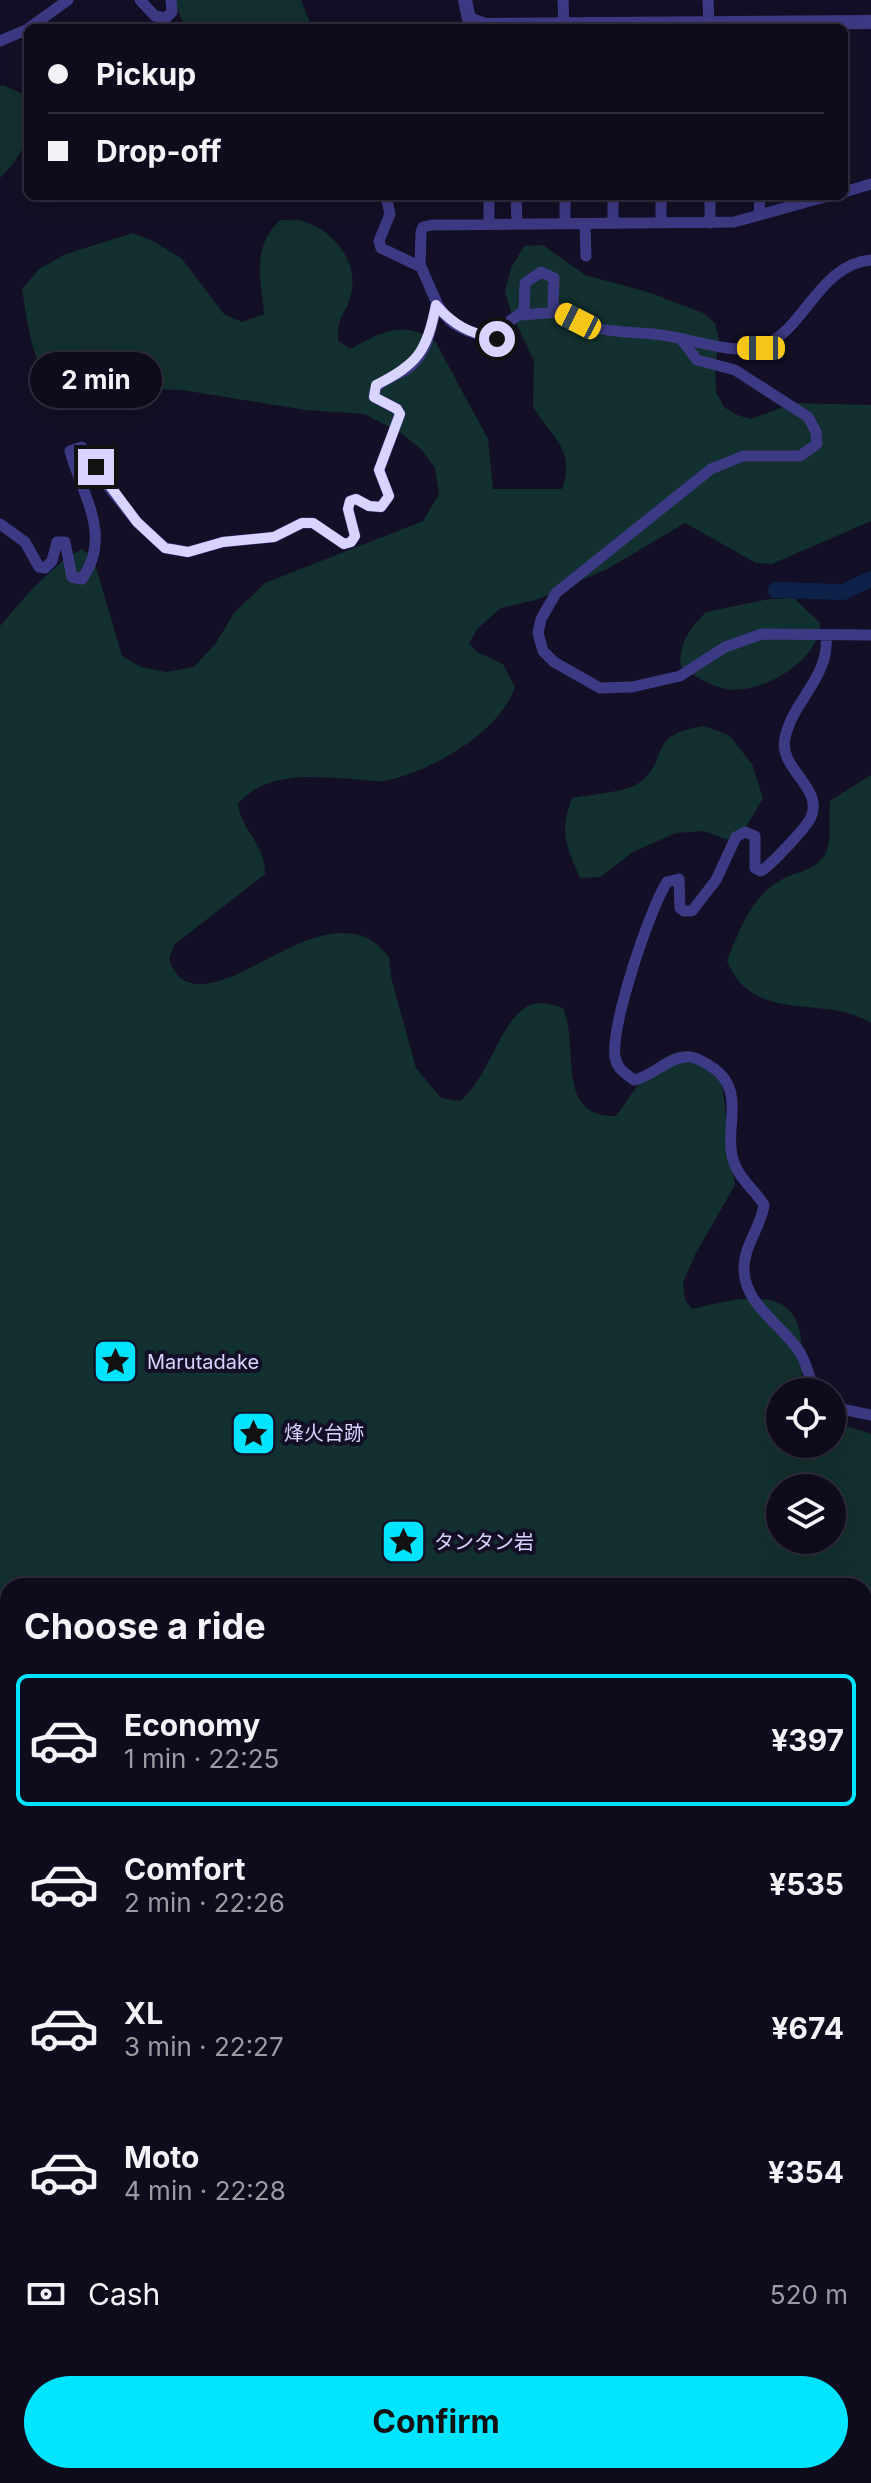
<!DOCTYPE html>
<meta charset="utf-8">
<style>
:root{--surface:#0e0b1c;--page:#1c1929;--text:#f1f3f6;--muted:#9b9ba3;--line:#2e2b3b;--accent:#00e5ff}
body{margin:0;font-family:Inter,"Noto Sans JP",sans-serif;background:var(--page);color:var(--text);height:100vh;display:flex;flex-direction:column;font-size:30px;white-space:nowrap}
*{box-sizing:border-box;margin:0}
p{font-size:26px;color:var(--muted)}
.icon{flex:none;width:44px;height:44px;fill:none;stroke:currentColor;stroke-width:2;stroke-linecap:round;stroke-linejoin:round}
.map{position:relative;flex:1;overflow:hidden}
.sheet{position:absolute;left:0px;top:1578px;width:872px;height:906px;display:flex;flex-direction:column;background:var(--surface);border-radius:24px 24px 0 0;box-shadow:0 8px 32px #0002,0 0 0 2px var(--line)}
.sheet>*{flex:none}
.top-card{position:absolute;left:24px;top:24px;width:824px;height:176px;border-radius:12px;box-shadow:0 8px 32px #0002,0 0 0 2px var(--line);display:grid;align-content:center;height:176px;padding:0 24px;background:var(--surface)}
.buttons{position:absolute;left:766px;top:1378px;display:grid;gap:16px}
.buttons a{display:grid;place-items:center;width:80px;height:80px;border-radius:50%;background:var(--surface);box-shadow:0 8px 32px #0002,0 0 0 2px var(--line);font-size:40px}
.end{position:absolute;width:36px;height:36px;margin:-18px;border:10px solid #d9d4ff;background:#111;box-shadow:0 0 0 4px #111}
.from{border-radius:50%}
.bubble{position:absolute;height:56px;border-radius:28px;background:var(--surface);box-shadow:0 8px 32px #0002,0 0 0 2px var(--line);font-size:26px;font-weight:700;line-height:56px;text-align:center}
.car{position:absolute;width:24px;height:48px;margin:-24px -12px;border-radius:10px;box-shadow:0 0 6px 2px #0007;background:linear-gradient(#f5c518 24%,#345 0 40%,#f5c518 0 76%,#345 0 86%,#f5c518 0)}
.top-card b{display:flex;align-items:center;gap:28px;height:76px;font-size:30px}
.top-card b+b{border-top:2px solid var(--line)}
.top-card i{width:20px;height:20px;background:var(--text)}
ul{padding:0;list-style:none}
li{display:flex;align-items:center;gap:24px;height:132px;margin:0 16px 12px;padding:0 8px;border:4px solid transparent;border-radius:12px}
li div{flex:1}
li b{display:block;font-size:30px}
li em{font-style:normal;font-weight:700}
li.on{border-color:var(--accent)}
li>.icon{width:72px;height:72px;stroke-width:1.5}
h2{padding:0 24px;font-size:36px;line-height:96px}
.pay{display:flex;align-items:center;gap:20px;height:88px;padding:0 24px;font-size:30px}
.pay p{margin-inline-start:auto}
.primary-button{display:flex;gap:16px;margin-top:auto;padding:16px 24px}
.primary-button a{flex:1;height:92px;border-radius:48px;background:var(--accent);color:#111;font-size:32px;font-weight:700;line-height:92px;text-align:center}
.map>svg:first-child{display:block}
.green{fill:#12302f;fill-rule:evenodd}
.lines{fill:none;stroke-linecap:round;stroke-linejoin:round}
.river{stroke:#0c2248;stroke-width:16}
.minor{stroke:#3d3a85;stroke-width:11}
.tertiary{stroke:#3d3a85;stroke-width:14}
.route{stroke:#d9d4ff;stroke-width:10}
.labels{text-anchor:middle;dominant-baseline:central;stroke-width:8;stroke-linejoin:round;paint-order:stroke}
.poi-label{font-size:20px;fill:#d9d4ff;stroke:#130f26;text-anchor:start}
</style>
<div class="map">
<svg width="871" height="2483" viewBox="0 0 871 2483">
<rect width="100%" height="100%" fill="#130f26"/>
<path class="green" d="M174,0H301L312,28H185Z
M3,85L28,96C28,135 29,150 0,178V86Z
M280,220C288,220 298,219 305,222C335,231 359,264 351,294C346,316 337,313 338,341L350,349C382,332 402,319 435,341L488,439L493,489H562C576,450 552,437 533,407L534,361L511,312L505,292L511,268L524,246L543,245L585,275L648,292L703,313L715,323L719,339L715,368L716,392L724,407L737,415L751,419L794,403L871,405V521L772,564L756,563L685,523L609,568L536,600L501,608L478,628L469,643L477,652L503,664L515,687C500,733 430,772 384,781C375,782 363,780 353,779C312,777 268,770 238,804C241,830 266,845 265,874L174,945L169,959C172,968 178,979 188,982C233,998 306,914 365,937C375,941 382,949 389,957L391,977L416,1068L441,1098L460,1101C489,1078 499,1024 526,1007C538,1000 552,1004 563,1008C580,1046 554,1118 616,1116C644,1079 669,1023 720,1068L735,1185L696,1253L683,1282L685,1300L692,1309C725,1302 787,1282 799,1328C804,1348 800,1371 804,1392H780V1444H832V1421L871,1434V1626L864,1625V1586H8V2419L0,2418V626L33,588L67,557L82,549L93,557L122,656L141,667L166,672L194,667L216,643L234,613L265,583L423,521L439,494L435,468L421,449L401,433L364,414L306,410L182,390L144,389L79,405C32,381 30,336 22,289L39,269L66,254L133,233L155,242L182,259L224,314L242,322L264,314C261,277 251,248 280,220ZM780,1488H832V1540H780Z
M794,598L820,623C820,661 761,695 726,689C710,686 694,675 681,667C678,644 690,628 706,612L769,599Z
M704,726L729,735L752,764L763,798L745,829L728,840L704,831L676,833L633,852L600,877L580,878C566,845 559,833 572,798C588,795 627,792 639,783C672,758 643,736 704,726Z
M871,775V1023C821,993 754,1026 727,961C740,929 750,898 781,880C796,871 812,872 824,856C833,843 828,817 830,801Z
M871,1735V1829L864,1830V1737Z
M864,2068L871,2070V2483H657L652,2476H864Z
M422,2476H571V2483H432Z"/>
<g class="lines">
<path class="river" d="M776,590L843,592L871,579"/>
<path class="minor" d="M140,0L155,16L166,18L172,12L171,0
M563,0L564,28
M708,0L709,28
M29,28L68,0
M0,41L28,29
M844,192L871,184
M386,196L390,214L379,241L381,248L421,267C443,315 440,327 497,339L511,320L524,311L525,283L541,272L554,278L553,305C583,338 630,329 668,336C692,340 742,356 764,346C807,326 819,265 871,260
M516,196L517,224
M565,196V224
M613,196V223
M661,196V223
M710,196V223
M759,215L760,196
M489,224V196
M585,224L586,256
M420,266L421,232L423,227L432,225L734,222L828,196
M521,315L559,312
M681,339L697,360L735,370L808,417L816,432L817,444L800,456H743L711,469L556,593L541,619L538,633L543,651L554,662L600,688L632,687L680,676L725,647L762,634L871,635
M0,524L25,542L39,567L45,568L52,561L57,542H65L72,577L82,579C113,535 82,495 70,451L82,447L104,481L137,522L165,548L188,552L223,542L274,537L302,523H313L344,544L351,542L355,536L348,509L350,501L356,499L369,506L381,507L389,496L379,470L400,414L397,409L374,397C373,379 399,377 411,366C428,350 432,326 436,305
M814,1392C810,1378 807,1363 799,1351C782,1325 745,1305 744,1270C743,1247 761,1227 764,1205C756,1191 741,1181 735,1165C720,1130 752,1089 707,1064C700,1060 693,1056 685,1057C666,1059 653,1076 634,1080C625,1073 617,1069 615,1057C611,1025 649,910 667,882L679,879L680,908L684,911H692L716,880L736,837L745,832L755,836V868L761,871C770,866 807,827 811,817C824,787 778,769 785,738C793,700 830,677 826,636
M832,1407L871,1415
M380,2476L388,2483H400"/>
<path class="tertiary" d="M465,0L469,19L485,25L871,22"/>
</g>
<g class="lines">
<path class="route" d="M96,467L137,522L165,548L188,552L223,542L274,537L302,523H313L344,544L351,542L355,536L348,509L350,501L356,499L369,506L381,507L389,496L379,470L400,414L397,409L374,397L376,385C418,364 427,351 436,305C454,326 470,333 497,339"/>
</g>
<defs>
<symbol id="sight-square" viewBox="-11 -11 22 22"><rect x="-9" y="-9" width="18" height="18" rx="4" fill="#00e5ff" stroke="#130f26"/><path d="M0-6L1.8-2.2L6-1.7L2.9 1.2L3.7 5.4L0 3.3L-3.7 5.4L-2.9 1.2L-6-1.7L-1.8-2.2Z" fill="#111"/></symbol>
</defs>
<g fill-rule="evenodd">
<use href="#sight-square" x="90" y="1336" width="51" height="51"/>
<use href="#sight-square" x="228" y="1408" width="51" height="51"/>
<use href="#sight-square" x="378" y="1516" width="51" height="51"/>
</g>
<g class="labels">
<g class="poi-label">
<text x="147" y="1362">Marutadake</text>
<text x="284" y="1433">烽火台跡</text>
<text x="434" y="1542">タンタン岩</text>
</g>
</g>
</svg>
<div class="buttons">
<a><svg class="icon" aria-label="locate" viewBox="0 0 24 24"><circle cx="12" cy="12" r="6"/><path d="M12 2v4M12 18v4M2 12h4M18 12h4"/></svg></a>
<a><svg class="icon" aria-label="layers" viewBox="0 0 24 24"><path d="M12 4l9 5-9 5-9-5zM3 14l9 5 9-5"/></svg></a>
</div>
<i class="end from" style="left:497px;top:339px"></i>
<i class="end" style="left:96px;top:467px"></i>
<div class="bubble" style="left:30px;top:352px;width:132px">2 min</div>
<i class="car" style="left:578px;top:321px;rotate:297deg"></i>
<i class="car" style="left:761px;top:348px;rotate:270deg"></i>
<div class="top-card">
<b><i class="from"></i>Pickup</b>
<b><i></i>Drop-off</b>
</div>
<section class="sheet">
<h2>Choose a ride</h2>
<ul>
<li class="on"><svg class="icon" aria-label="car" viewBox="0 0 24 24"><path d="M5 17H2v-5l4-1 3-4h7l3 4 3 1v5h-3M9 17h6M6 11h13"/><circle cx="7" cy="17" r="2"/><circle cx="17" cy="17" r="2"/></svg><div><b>Economy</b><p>1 min · 22:25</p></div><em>¥397</em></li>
<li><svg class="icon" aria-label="car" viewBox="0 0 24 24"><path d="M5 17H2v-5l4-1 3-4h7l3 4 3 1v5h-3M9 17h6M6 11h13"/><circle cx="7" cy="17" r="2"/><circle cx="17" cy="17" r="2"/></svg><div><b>Comfort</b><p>2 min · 22:26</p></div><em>¥535</em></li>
<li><svg class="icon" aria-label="car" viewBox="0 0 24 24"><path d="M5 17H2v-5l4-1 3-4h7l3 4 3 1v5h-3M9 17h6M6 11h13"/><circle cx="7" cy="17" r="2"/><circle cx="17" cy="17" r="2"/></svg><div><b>XL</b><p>3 min · 22:27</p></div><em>¥674</em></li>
<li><svg class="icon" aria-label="car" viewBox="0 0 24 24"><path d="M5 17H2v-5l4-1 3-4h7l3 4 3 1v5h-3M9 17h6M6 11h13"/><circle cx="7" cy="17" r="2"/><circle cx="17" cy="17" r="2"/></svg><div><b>Moto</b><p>4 min · 22:28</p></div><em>¥354</em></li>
</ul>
<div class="pay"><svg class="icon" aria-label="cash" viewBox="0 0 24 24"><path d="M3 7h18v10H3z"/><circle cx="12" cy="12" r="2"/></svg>Cash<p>520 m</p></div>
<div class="primary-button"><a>Confirm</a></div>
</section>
</div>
